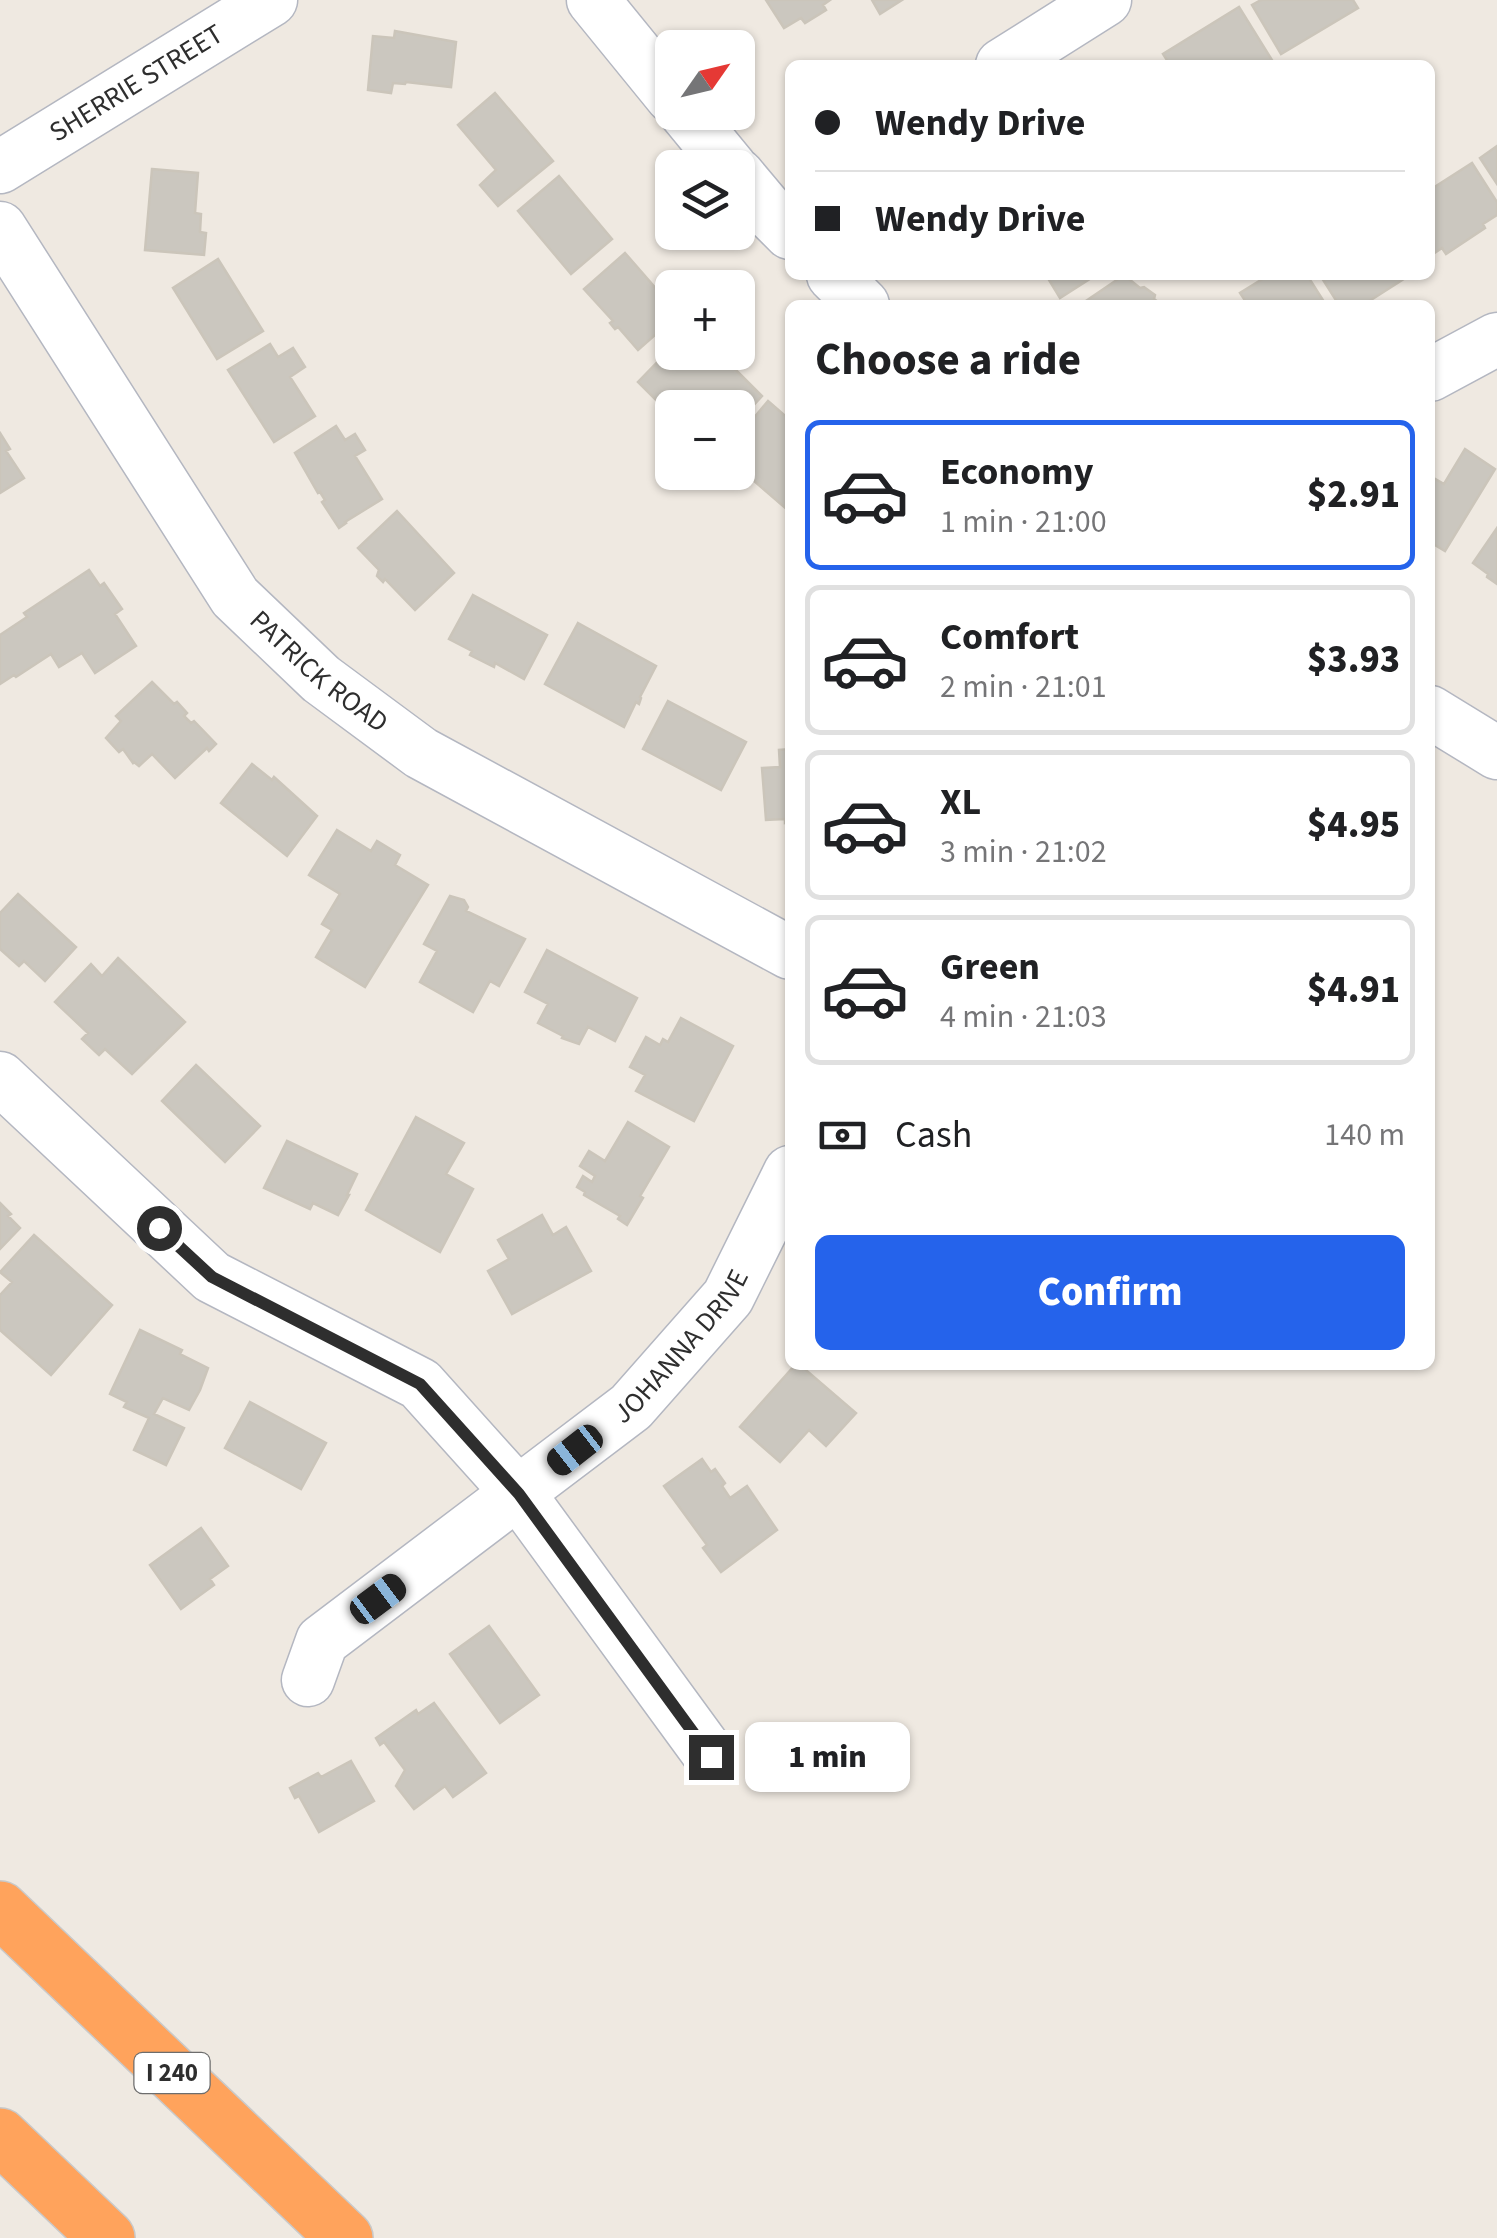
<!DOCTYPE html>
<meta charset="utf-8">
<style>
:root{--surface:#fff;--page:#f6f6f6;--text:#202124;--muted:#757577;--line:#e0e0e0;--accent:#2563eb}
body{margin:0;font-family:"Source Sans 3",sans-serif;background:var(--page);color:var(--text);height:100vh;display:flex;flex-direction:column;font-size:38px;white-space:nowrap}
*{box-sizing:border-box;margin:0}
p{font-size:32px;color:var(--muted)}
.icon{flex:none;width:55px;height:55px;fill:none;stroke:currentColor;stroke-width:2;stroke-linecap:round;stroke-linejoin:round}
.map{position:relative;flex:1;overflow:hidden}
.side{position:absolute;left:785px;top:300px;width:650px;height:1070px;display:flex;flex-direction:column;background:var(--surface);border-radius:15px;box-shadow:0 2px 8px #0004}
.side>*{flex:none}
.hud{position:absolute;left:785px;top:60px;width:650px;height:220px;border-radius:15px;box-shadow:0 2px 8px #0004;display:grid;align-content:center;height:220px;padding:0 30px;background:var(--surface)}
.needle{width:65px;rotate:56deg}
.fabs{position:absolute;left:655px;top:30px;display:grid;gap:20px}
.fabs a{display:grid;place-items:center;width:100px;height:100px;border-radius:15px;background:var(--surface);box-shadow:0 2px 8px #0004;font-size:50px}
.end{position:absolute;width:45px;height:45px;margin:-22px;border:12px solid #2e2e2e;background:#fff;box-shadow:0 0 0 5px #fff}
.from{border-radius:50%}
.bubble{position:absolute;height:70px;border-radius:15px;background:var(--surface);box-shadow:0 2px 8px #0004;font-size:32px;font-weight:800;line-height:70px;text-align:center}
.car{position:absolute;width:30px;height:60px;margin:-30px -15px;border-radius:12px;box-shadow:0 0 8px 2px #0007;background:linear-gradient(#222 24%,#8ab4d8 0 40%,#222 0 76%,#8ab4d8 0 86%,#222 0)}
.hud b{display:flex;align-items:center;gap:35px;height:95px;font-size:38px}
.hud b+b{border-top:2px solid var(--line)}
.hud i{width:25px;height:25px;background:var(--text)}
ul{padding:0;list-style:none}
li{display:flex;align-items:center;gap:30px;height:150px;margin:0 20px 15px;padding:0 10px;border:5px solid var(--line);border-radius:15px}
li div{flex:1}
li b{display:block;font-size:38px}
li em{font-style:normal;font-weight:800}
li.on{border-color:var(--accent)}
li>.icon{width:90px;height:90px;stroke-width:1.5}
h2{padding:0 30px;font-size:45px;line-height:120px}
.pay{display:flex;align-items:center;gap:25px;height:110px;padding:0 30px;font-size:38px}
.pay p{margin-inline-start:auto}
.cta{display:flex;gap:20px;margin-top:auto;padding:20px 30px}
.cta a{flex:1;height:115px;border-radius:15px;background:var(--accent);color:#fff;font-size:40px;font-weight:800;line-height:115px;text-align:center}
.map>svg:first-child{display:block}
.building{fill:#cbc7bf;stroke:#cbc5ba;stroke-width:2.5}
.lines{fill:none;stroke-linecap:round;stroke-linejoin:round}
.minor-casing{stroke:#b4b7c1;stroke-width:55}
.highway-casing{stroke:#c9c9c9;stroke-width:58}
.minor{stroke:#fff;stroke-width:52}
.highway{stroke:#ffa35c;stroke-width:55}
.route{stroke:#2e2e2e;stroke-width:12}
.labels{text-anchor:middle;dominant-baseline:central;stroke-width:9;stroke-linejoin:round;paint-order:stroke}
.shield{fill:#fff;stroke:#6d6d6d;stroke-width:2.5}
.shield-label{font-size:25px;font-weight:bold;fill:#2e2e2e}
.street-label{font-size:28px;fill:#2e2e2e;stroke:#fff}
</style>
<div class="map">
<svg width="1497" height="2238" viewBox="0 0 1497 2238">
<rect width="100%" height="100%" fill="#efe9e1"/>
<path class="building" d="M766,0H830L823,5L826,10L805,23L801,18L784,28Z
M872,0H902L880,14Z
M1261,0H1353L1358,8L1281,54L1252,5Z
M1239,7L1275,65H1170L1163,54Z
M395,31L456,42L451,87L406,82L405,84L393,83L391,93L368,90L373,36L394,38Z
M495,93L553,161L498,206L480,185L496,170L458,125Z
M1497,146V184L1480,158Z
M1472,163L1497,202V215L1483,224L1485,228L1446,254L1442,248L1430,256V190Z
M152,169L198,173L195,213L201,214L200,232L206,233L204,255L145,250Z
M559,176L612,239L571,274L518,211Z
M625,253L672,307V320L638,350L618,327L615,329L610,323L613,321L584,289Z
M218,259L263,331L217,359L173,288Z
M1046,275H1096L1060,298Z
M1124,275L1140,288L1144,287L1155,295L1154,299L1162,305H1080Z
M1269,275H1307L1326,305H1248L1240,293Z
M1320,275H1410L1363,305H1339Z
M270,344L278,357L293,348L305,367L290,377L315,416L274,442L228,370Z
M672,347V352H718L762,396L738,422V408H672V416L638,382Z
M768,401L790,420V512L738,467V437Z
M336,426L345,440L355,434L365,450L355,456L382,499L345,522L346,523L339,528L322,502L325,500L320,492L318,493L295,453Z
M0,433L10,449L6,451L24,478L0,493Z
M1465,449L1495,469L1445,551L1430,542V476L1444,484Z
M397,511L454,573L415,610L385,579L383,582L377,576L379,570L358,548Z
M1497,528V584L1487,577L1488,574L1473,563Z
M89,570L100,586L104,583L122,609L115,614L136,646L95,673L82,653L59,667L51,654L16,677L14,675L0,684V635L27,617L24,613Z
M473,595L547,635L524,679L495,663L494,667L470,655L472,651L449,639Z
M578,623L656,666L640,697L641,698L639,704L636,702L624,727L545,684Z
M152,682L174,704L177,702L187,713L184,716L191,723L194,721L216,744L209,751L207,748L175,778L152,754L139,766L134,762L133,763L123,749L119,752L106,738L121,721L116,716Z
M668,701L746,742L721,790L643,749Z
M790,749V822L785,823V819L766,820L762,768L780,767L779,750Z
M252,764L272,780L274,777L317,816L287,856L221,803Z
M337,830L371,851L377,841L400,855L395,865L428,885L365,987L316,957L332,930L322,924L340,894L309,875Z
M18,894L76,947L45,981L24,961L19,966L0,949V913Z
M450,896L464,900L468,907L466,911L525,939L499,986L490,981L473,1012L420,982L437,951L424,944Z
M547,950L637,998L615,1041L588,1027L579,1044L562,1038L563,1036L538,1023L548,1004L525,992Z
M118,958L185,1022L132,1074L105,1049L99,1055L82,1039L88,1033L55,1002L91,964L102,976Z
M681,1018L733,1046L694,1121L636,1091L645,1075L630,1067L646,1037L660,1045L663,1039L668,1042Z
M196,1065L260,1126L225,1162L162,1101Z
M416,1117L464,1143L446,1174L473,1189L440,1252L366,1210Z
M628,1122L669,1147L640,1196L643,1198L627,1225L618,1219L620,1216L584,1195L585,1192L577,1187L583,1176L592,1182L595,1176L580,1166L589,1151L605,1161Z
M287,1141L357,1174L347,1195H349L338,1215L313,1203L310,1209L264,1188Z
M0,1203L11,1214L8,1216L20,1228L0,1249Z
M542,1215L553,1235L566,1227L591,1271L512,1314L488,1271L509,1259L498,1240Z
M34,1235L112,1305L51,1375L0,1330V1295L12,1282L0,1272Z
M140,1330L182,1350L180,1354L208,1368L200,1390L189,1410L163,1398L154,1414L184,1428L166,1465L134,1450L149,1418L124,1407L127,1402L110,1394Z
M795,1365H800L856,1413L826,1446L809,1430L780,1462L740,1427Z
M250,1402L326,1443L301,1489L225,1448Z
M702,1459L711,1472L715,1469L725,1483L722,1486L730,1498L747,1486L777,1530L721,1572L703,1548L707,1545L664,1486Z
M201,1528L228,1566L210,1579L214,1585L181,1609L150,1565Z
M489,1626L539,1695L500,1723L450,1654Z
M434,1703L486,1773L453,1797L445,1786L414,1809L396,1786L405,1770L384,1742L380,1745L376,1738L416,1710L418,1714Z
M351,1761L374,1801L319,1832L299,1796L295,1798L290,1788L318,1773L321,1777Z"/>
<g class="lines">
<defs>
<g id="minor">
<path d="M593,0L672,97"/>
<path d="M1002,65L1105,0"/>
<path d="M685,112L731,168"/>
<path id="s1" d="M0,167L271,0"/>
<path d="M738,175L769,212L790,233"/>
<path id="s2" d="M0,228L235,597L321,679L421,753L790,953"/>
<path d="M833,275L863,305"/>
<path d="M1430,375L1497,339"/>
<path d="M1430,712L1497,753"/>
<path d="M0,1078L212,1277L420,1384L519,1494L711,1757"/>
<path id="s3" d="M308,1680L322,1641L631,1407L728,1297L790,1172"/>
</g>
<path id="highway" d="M0,1909L345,2238
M0,2136L107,2238"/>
</defs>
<use href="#minor" class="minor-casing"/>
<use href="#highway" class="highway-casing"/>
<use href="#minor" class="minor"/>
<use href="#highway" class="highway"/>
</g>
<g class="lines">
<path class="route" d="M159,1228L212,1277L420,1384L519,1494L711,1757"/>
</g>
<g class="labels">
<rect class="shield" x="134.5" y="2053" width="75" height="40" rx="8"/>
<g class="shield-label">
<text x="172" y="2073">I 240</text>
</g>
<g class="street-label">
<text stroke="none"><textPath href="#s1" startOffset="160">SHERRIE STREET</textPath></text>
<text stroke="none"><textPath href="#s2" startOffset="550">PATRICK ROAD</textPath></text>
<text stroke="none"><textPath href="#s3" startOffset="508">JOHANNA DRIVE</textPath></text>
</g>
</g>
</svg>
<div class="fabs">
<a><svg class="needle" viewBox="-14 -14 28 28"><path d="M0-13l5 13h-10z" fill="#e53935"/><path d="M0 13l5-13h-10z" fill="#757577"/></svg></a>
<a><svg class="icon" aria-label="layers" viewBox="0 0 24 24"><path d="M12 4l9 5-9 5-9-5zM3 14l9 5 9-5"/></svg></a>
<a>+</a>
<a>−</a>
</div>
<i class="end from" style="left:159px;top:1228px"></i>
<i class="end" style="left:711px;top:1757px"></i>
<div class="bubble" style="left:745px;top:1722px;width:165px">1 min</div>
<i class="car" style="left:575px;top:1450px;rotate:232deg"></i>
<i class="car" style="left:378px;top:1599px;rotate:53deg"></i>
<div class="hud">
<b><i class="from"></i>Wendy Drive</b>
<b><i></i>Wendy Drive</b>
</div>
<section class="side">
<h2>Choose a ride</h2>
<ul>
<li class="on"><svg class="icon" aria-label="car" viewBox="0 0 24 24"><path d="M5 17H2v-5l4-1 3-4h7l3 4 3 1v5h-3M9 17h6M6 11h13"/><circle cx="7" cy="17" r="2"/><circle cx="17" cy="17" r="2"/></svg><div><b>Economy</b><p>1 min · 21:00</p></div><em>$2.91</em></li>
<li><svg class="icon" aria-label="car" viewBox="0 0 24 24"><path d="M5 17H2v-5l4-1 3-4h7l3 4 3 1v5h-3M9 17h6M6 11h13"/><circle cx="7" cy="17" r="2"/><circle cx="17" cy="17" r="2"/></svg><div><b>Comfort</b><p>2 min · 21:01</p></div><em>$3.93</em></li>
<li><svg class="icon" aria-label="car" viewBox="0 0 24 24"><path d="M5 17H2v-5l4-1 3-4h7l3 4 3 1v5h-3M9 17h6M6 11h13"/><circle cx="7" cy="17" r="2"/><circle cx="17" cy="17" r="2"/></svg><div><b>XL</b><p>3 min · 21:02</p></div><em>$4.95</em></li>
<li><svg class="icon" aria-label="car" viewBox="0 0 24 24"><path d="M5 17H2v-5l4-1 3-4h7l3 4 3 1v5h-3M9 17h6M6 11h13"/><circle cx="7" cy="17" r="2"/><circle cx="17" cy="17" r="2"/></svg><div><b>Green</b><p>4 min · 21:03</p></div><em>$4.91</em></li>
</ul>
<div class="pay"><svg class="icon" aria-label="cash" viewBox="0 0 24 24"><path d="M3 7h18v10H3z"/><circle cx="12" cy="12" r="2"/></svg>Cash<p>140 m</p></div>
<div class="cta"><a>Confirm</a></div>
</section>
</div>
